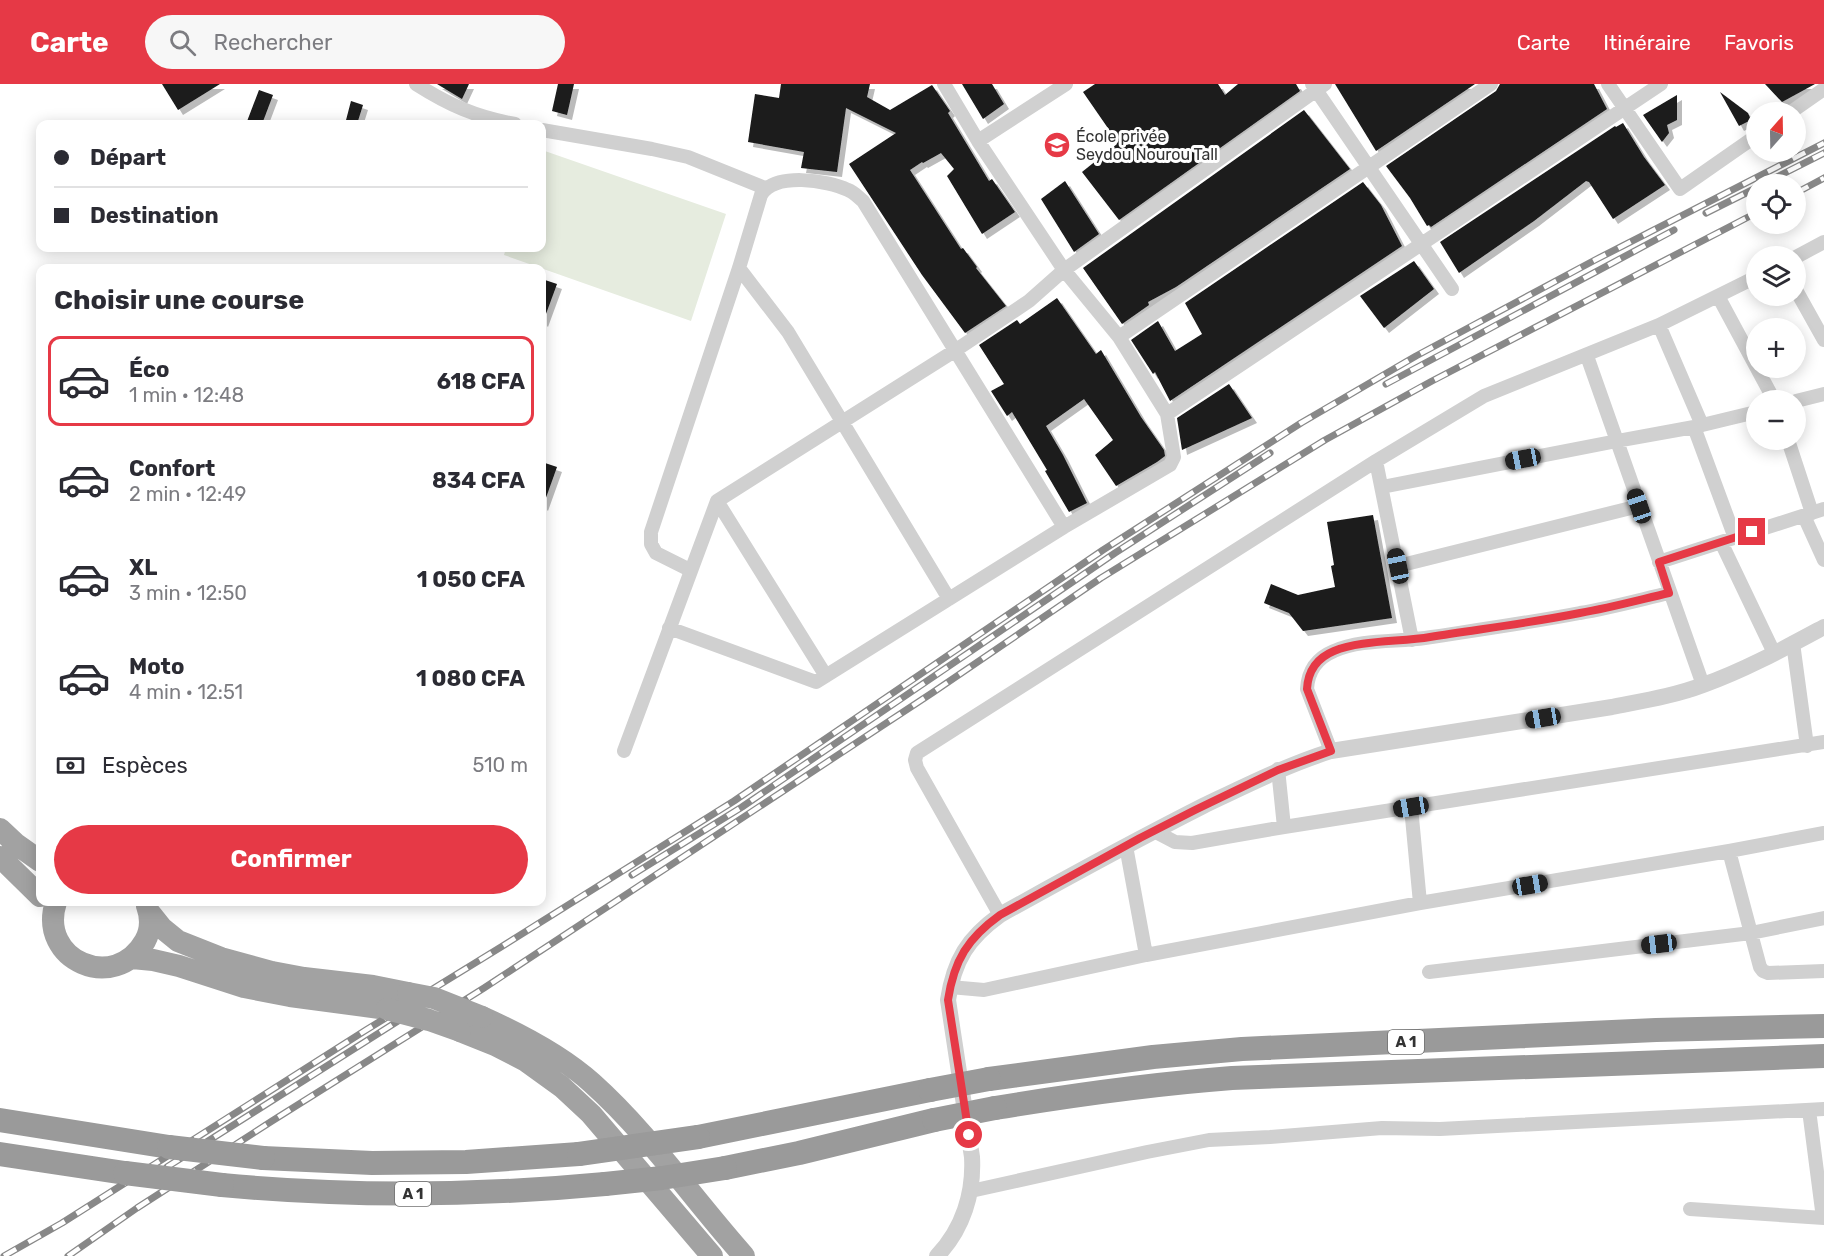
<!DOCTYPE html>
<html lang="fr">
<meta charset="utf-8">
<style>
:root{--surface:#fff;--page:#f7f7f7;--text:#2b2b33;--muted:#7c7c81;--line:#e1e1e2;--accent:#e63946}
body{margin:0;font-family:Rubik,sans-serif;background:var(--page);color:var(--text);height:100vh;display:flex;flex-direction:column;font-size:22px;white-space:nowrap}
*{box-sizing:border-box;margin:0}
p{font-size:20px;color:var(--muted)}
.icon{flex:none;width:33px;height:33px;fill:none;stroke:currentColor;stroke-width:2;stroke-linecap:round;stroke-linejoin:round}
.map{position:relative;flex:1;overflow:hidden}
.details{position:absolute;left:36px;top:180px;width:510px;height:642px;display:flex;flex-direction:column;background:var(--surface);border-radius:12px;box-shadow:0 3px 15px #0003}
.details>*{flex:none}
.hud{position:absolute;left:36px;top:36px;width:510px;height:132px;border-radius:12px;box-shadow:0 3px 15px #0003;display:grid;align-content:center;height:132px;padding:0 18px;background:var(--surface)}
.needle{width:39px;rotate:20deg}
.buttons{position:absolute;left:1746px;top:18px;display:grid;gap:12px}
.buttons a{display:grid;place-items:center;width:60px;height:60px;border-radius:50%;background:var(--surface);box-shadow:0 3px 15px #0003;font-size:30px}
.end{position:absolute;width:27px;height:27px;margin:-14px;border:8px solid #e63946;background:#fff;box-shadow:0 0 0 3px #fff}
.from{border-radius:50%}
.car{position:absolute;width:18px;height:36px;margin:-18px -9px;border-radius:8px;box-shadow:0 0 4px 2px #0007;background:linear-gradient(#222 24%,#8ab4d8 0 40%,#222 0 76%,#8ab4d8 0 86%,#222 0)}
.hud b{display:flex;align-items:center;gap:21px;height:57px;font-size:22px}
.hud b+b{border-top:2px solid var(--line)}
.hud i{width:15px;height:15px;background:var(--text)}
ul{padding:0;list-style:none}
li{display:flex;align-items:center;gap:18px;height:90px;margin:0 12px 9px;padding:0 6px;border:3px solid transparent;border-radius:12px}
li div{flex:1}
li b{display:block;font-size:22px}
li em{font-style:normal;font-weight:700}
li.selected{border-color:var(--accent)}
li>.icon{width:54px;height:54px;stroke-width:1.5}
h2{padding:0 18px;font-size:27px;line-height:72px}
.pay{display:flex;align-items:center;gap:15px;height:66px;padding:0 18px;font-size:22px}
.pay p{margin-inline-start:auto}
.action{display:flex;gap:12px;margin-top:auto;padding:12px 18px}
.action a{flex:1;height:69px;border-radius:36px;background:var(--accent);color:#fff;font-size:24px;font-weight:700;line-height:69px;text-align:center}
header{display:flex;align-items:center;gap:36px;box-sizing:border-box;height:84px;padding:0 30px;background:var(--accent);color:#fff}
header strong{font-size:28px}
nav{display:flex;gap:33px;margin-inline-start:auto;font-size:21px}
.search{width:420px;height:54px;background:var(--page);display:flex;align-items:center;gap:15px;box-sizing:border-box;padding:0 21px;border-radius:33px;color:var(--muted);font-size:22px}
.map>svg:first-child{display:block}
.green{fill:#e6ecdf}
.building{fill:#1a1a1a;filter:url(#shadow)}
.lines{fill:none;stroke-linecap:round;stroke-linejoin:round}
.minor{stroke:#d0d0d0;stroke-width:14}
.tertiary{stroke:#d0d0d0;stroke-width:16}
.trunk{stroke:#a2a2a2;stroke-width:22}
.motorway{stroke:#9a9a9a;stroke-width:24}
.rail-casing{stroke:#888;stroke-width:7}
.rail{stroke:#fff;stroke-width:4.5;stroke-dasharray:14;stroke-linecap:butt}
.trunk-bridge{stroke:#a2a2a2;stroke-width:22}
.motorway-bridge{stroke:#9a9a9a;stroke-width:24}
.route{stroke:#e63946;stroke-width:8}
.labels{text-anchor:middle;dominant-baseline:central;stroke-width:6;stroke-linejoin:round;paint-order:stroke}
.shield{fill:#fff;stroke:#707070;stroke-width:1.5}
.shield-label{font-size:15px;font-weight:bold;fill:#333}
.poi-label{font-size:16px;fill:#333;stroke:#fff;text-anchor:start}
</style>
<header>
<strong>Carte</strong>
<div class="search"><svg class="icon" aria-label="search" viewBox="0 0 24 24"><circle cx="10" cy="10" r="6"/><path d="M15 15l6 6"/></svg>Rechercher</div>
<nav><a>Carte</a><a>Itinéraire</a><a>Favoris</a></nav>
</header>
<div class="map">
<svg width="1824" height="1172" viewBox="0 0 1824 1172">
<defs>
<filter id="shadow"><feDropShadow dx="5" dy="5" stdDeviation="0" flood-color="#0004"/></filter>
</defs>
<rect width="100%" height="100%" fill="#fff"/>
<path class="green" d="M542,66L726,130L691,237L504,171L506,164H542Z"/>
<path class="building" d="M162,0H220L178,26Z
M437,0H469L462,15Z
M558,0H574L567,31L552,27Z
M781,0H870L867,13L890,26L932,1L950,27L948,29L989,97L992,95L1015,128L982,150L947,92L954,85L941,69L923,79L922,78L910,86L961,165L963,164L977,183L976,184L1006,222L965,249L922,191L849,80L896,49L846,24L837,88L801,84L804,68L748,58L755,10L779,14Z
M962,0H992L1004,20L983,35Z
M1095,0H1218L1225,11L1238,0H1296L1300,7L1119,136L1082,88L1117,60L1112,50L1083,8Z
M1335,0H1475L1376,67Z
M1500,0H1594L1607,25L1431,143L1429,141L1427,142L1410,114L1386,82L1496,7Z
M1765,0H1815L1782,18Z
M259,6L273,11L262,40H246Z
M1720,8L1748,29L1751,36L1739,42Z
M1677,11V36L1667,41L1669,49L1662,58L1643,31Z
M351,17L363,21L357,40H345Z
M1304,26L1350,85L1176,203L1148,218L1149,221L1122,240L1083,184Z
M1623,39L1644,73L1665,101L1613,135L1589,98L1586,97L1534,137L1459,189L1440,158L1615,42L1616,43Z
M1065,97L1099,150L1074,168L1041,115Z
M1363,98L1381,121L1402,162L1170,317L1155,288L1153,290L1131,256L1158,237L1175,267L1202,250L1185,219Z
M1414,177L1434,205L1384,244L1360,212Z
M542,195L557,200L543,238L542,237Z
M1057,214L1096,270L1101,266L1141,333L1164,366L1165,372L1157,378L1116,402L1095,371L1113,356L1084,315L1046,342L1063,371L1087,419L1069,428L1045,387L1047,386L1012,328L1007,332L991,307L1004,300L979,261L1017,236L1020,240Z
M1229,300L1252,334L1182,366L1177,334Z
M542,378L557,383L543,422L542,421Z
M1373,431L1392,534L1303,547L1289,529L1264,519L1271,500L1298,511L1335,503L1331,482L1334,481L1327,438Z"/>
<g class="lines">
<path class="minor" d="M416,0C449,21 476,33 515,40
M1312,0L1452,205
M1608,0L1680,105L1756,52
M1791,28L1824,5
M542,46L652,65L688,73L765,104
M978,57L1066,0
M1796,173L1824,158
M739,184L788,248L949,515
M1796,206L1824,256
M1718,212L1774,316
M1659,241L1702,341
M1119,253L1491,0
M1587,272L1703,601
M1796,317L1824,310
M1167,330L1661,0
M1694,343L1735,454
M1788,356L1812,429
M1376,377L1412,556
M1382,403L1617,357L1694,343L1756,328
M717,417L826,592
M1804,432L1824,476
M1721,458L1774,569
M1659,478L1824,425
M1398,482L1639,422
M690,486L656,469L651,460V448L739,184L761,111C775,88 827,96 848,106C854,108 858,113 863,117L1064,443
M669,544L816,598L1064,443L1170,381L1174,373L1167,330L1119,253L1064,186L978,57L944,0
M1793,559L1807,662
M624,667L717,417L956,266L1029,217L1064,186L1325,0
M1331,667L1307,605C1308,587 1317,574 1334,567C1360,555 1397,558 1425,554C1477,546 1528,539 1580,529C1610,524 1639,516 1669,509
M1278,685L1284,743
M1411,723L1420,819
M1154,747L1175,758L1192,759L1284,743L1824,658
M1126,762L1146,871
M1729,767L1760,883L1763,887L1768,889L1824,887
M1000,831L917,684L915,676L917,669L1376,377L1484,312L1659,241L1756,193
M1429,888L1751,849L1824,834
M950,903L984,906L1146,871L1420,819L1729,767L1824,749
M1809,1026L1823,1134
M971,1107L1147,1068L1209,1056L1270,1053L1382,1044L1440,1045L1824,1025
M1690,1125L1824,1134"/>
<path class="tertiary" d="M937,1172C963,1145 974,1109 972,1073L948,916C954,876 968,854 1000,831C1068,793 1136,756 1205,721C1247,701 1287,681 1331,667L1612,623C1642,617 1674,612 1703,601C1745,586 1785,564 1824,543"/>
<path class="trunk" d="M0,745L16,760L40,777
M0,773L40,812
M56,818C37,876 115,910 145,857C151,846 151,833 147,822
M150,829L162,844L178,857L221,874L272,888L304,894L373,902L408,909
M132,874L153,876L179,882L244,903L290,912L387,925
M482,933C520,950 561,971 592,999C648,1049 694,1116 744,1172
M460,947L495,961L526,977L562,1003L591,1030L712,1172"/>
<path class="motorway" d="M989,995L1153,973L1242,965L1656,946L1824,942
M995,1024C1074,1011 1152,1000 1232,994L1824,972
M0,1036L169,1063
M698,1053L930,1006
M0,1070L125,1089
M263,1074L372,1079L466,1078L579,1070
M725,1084L799,1069L934,1036
M222,1101C349,1113 477,1112 605,1100"/>
<defs>
<path id="rail" d="M1763,100L1824,69
M1796,109L1824,94
M1706,129L1756,104
M1386,300L1674,146
M632,791L742,723L1115,469L1270,369
M167,1083L398,937
M4,1172L62,1139L366,946L501,863L734,717L1103,466L1301,339L1416,272L1595,176L1824,59
M68,1172L137,1124L272,1037L484,904L932,609L1101,494L1325,356L1432,297L1756,129"/>
</defs>
<use href="#rail" class="rail-casing"/>
<use href="#rail" class="rail"/>
<path class="trunk-bridge" d="M408,909L434,914L482,933
M387,925L429,936L460,947"/>
<path class="motorway-bridge" d="M930,1006L989,995
M934,1036L995,1024
M169,1063L263,1074
M579,1070L698,1053
M125,1089L222,1101
M605,1100L662,1094L725,1084"/>
</g>
<g class="lines">
<path class="route" d="M969,1051L948,916C954,876 968,854 1000,831L1140,754L1195,726L1278,686L1331,667L1307,605C1308,587 1317,574 1334,567C1360,556 1401,558 1430,553C1480,545 1530,539 1580,529C1610,524 1639,516 1669,509L1659,478L1752,448"/>
</g>
<defs>
<symbol id="university-disc" viewBox="-11 -11 22 22"><circle r="9.5" fill="#e63946" stroke="#fff"/><path d="M0-5L7-2L0 1L-7-2ZM-4 1L0 2.5L4 1V4Q0 6-4 4Z" fill="#fff"/></symbol>
</defs>
<g fill-rule="evenodd">
<use href="#university-disc" x="1042" y="46" width="30" height="30"/>
</g>
<g class="labels">
<g class="shield">
<rect x="1388" y="946" width="36" height="24" rx="4.5"/>
<rect x="395" y="1098" width="36" height="24" rx="4.5"/>
</g>
<g class="shield-label">
<text x="1406" y="958">A 1</text>
<text x="413" y="1110">A 1</text>
</g>
<g class="poi-label">
<text x="1076" y="52">École privée<tspan x="1076" dy="18">Seydou Nourou Tall</tspan></text>
</g>
</g>
</svg>
<div class="buttons">
<a><svg class="needle" viewBox="-14 -14 28 28"><path d="M0-13l5 13h-10z" fill="#e53935"/><path d="M0 13l5-13h-10z" fill="#7c7c81"/></svg></a>
<a><svg class="icon" aria-label="locate" viewBox="0 0 24 24"><circle cx="12" cy="12" r="6"/><path d="M12 2v4M12 18v4M2 12h4M18 12h4"/></svg></a>
<a><svg class="icon" aria-label="layers" viewBox="0 0 24 24"><path d="M12 4l9 5-9 5-9-5zM3 14l9 5 9-5"/></svg></a>
<a>+</a>
<a>−</a>
</div>
<i class="end from" style="left:969px;top:1051px"></i>
<i class="end" style="left:1752px;top:448px"></i>
<i class="car" style="left:1523px;top:375px;rotate:259deg"></i>
<i class="car" style="left:1639px;top:422px;rotate:341deg"></i>
<i class="car" style="left:1398px;top:482px;rotate:348deg"></i>
<i class="car" style="left:1543px;top:634px;rotate:261deg"></i>
<i class="car" style="left:1411px;top:723px;rotate:261deg"></i>
<i class="car" style="left:1530px;top:801px;rotate:80deg"></i>
<i class="car" style="left:1659px;top:860px;rotate:263deg"></i>
<div class="hud">
<b><i class="from"></i>Départ</b>
<b><i></i>Destination</b>
</div>
<section class="details">
<h2>Choisir une course</h2>
<ul>
<li class="selected"><svg class="icon" aria-label="car" viewBox="0 0 24 24"><path d="M5 17H2v-5l4-1 3-4h7l3 4 3 1v5h-3M9 17h6M6 11h13"/><circle cx="7" cy="17" r="2"/><circle cx="17" cy="17" r="2"/></svg><div><b>Éco</b><p>1 min · 12:48</p></div><em>618 CFA</em></li>
<li><svg class="icon" aria-label="car" viewBox="0 0 24 24"><path d="M5 17H2v-5l4-1 3-4h7l3 4 3 1v5h-3M9 17h6M6 11h13"/><circle cx="7" cy="17" r="2"/><circle cx="17" cy="17" r="2"/></svg><div><b>Confort</b><p>2 min · 12:49</p></div><em>834 CFA</em></li>
<li><svg class="icon" aria-label="car" viewBox="0 0 24 24"><path d="M5 17H2v-5l4-1 3-4h7l3 4 3 1v5h-3M9 17h6M6 11h13"/><circle cx="7" cy="17" r="2"/><circle cx="17" cy="17" r="2"/></svg><div><b>XL</b><p>3 min · 12:50</p></div><em>1 050 CFA</em></li>
<li><svg class="icon" aria-label="car" viewBox="0 0 24 24"><path d="M5 17H2v-5l4-1 3-4h7l3 4 3 1v5h-3M9 17h6M6 11h13"/><circle cx="7" cy="17" r="2"/><circle cx="17" cy="17" r="2"/></svg><div><b>Moto</b><p>4 min · 12:51</p></div><em>1 080 CFA</em></li>
</ul>
<div class="pay"><svg class="icon" aria-label="cash" viewBox="0 0 24 24"><path d="M3 7h18v10H3z"/><circle cx="12" cy="12" r="2"/></svg>Espèces<p>510 m</p></div>
<div class="action"><a>Confirmer</a></div>
</section>
</div>
